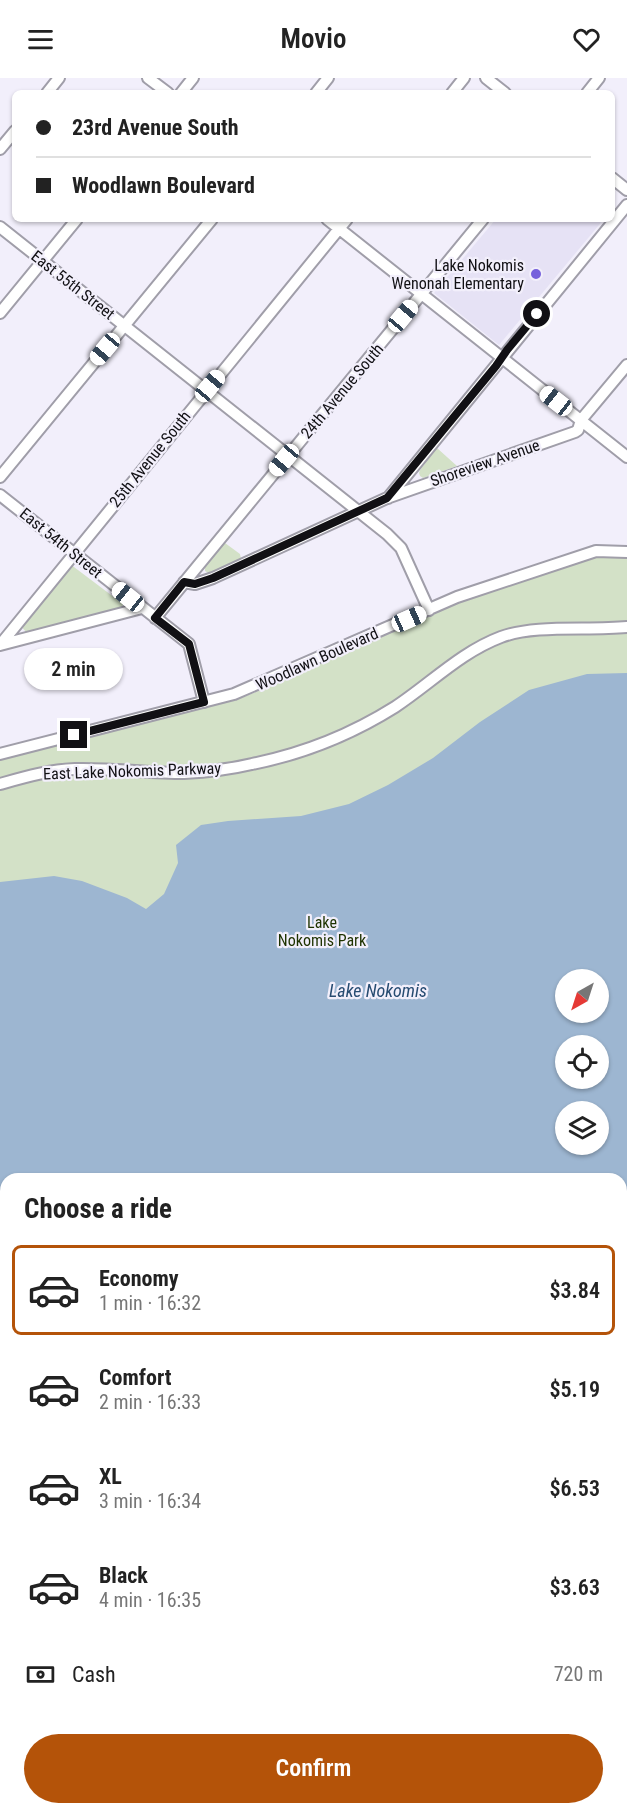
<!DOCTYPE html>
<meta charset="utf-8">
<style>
:root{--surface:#fff;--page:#f2f2f2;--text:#222;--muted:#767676;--line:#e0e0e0;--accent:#b45309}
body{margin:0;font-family:"Roboto Condensed",sans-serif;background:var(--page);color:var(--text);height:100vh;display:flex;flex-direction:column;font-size:22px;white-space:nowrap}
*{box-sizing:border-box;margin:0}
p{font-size:20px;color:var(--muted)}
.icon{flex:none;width:33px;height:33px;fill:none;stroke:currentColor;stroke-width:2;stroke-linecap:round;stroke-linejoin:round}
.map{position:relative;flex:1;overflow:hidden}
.drawer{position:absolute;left:0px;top:1095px;width:627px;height:642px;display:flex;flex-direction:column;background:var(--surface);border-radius:18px 18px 0 0;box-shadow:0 2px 4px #0004}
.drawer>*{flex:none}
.top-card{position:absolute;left:12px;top:12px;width:603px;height:132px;border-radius:9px;box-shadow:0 2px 4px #0004;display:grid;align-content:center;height:132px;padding:0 24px;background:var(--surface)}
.needle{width:39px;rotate:219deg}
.buttons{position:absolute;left:555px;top:891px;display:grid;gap:12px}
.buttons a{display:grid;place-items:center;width:54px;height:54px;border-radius:50%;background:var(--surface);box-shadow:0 2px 4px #0004;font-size:30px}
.end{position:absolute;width:27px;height:27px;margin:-14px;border:8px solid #111014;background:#fff;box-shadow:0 0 0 3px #fff}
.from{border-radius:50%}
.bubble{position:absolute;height:42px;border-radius:21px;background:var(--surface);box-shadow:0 2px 4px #0004;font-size:20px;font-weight:600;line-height:42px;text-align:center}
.car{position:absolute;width:18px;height:36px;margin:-18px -9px;border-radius:8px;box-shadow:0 0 4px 2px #0007;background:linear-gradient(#fff 24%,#345 0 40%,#fff 0 76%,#345 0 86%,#fff 0)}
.top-card b{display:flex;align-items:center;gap:21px;height:57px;font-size:22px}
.top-card b+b{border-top:2px solid var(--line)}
.top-card i{width:15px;height:15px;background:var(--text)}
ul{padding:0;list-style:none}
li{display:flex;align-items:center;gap:18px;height:90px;margin:0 12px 9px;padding:0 12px;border:3px solid transparent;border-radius:9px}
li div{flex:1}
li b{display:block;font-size:22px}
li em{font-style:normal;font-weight:600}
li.active{border-color:var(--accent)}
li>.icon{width:54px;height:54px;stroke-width:1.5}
h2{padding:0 24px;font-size:27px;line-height:72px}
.pay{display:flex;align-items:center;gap:15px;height:66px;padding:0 24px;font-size:22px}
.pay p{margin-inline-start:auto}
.action{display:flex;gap:12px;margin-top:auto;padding:12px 24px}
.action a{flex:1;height:69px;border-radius:36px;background:var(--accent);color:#fff;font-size:24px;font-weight:600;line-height:69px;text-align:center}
header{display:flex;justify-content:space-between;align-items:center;height:78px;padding:0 24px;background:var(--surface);font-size:27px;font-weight:600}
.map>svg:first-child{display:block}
.built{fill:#e6e2f5}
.green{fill:#d3e1c7;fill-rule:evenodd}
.water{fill:#9db6d1;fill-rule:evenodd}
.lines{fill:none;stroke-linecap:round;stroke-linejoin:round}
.minor-casing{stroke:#a09ea9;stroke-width:14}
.major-casing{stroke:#a09ea9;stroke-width:16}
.minor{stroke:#fff;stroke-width:10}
.major{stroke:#fff;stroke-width:14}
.route{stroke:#111014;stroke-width:8}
.poi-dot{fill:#7661dc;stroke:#f2effb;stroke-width:2}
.labels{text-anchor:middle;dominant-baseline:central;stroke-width:4.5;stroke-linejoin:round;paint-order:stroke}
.poi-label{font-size:16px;fill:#111014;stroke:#f2effb;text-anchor:end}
.street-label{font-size:16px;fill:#111014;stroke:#f2effb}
.park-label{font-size:16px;fill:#1e3301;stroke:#f2effb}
.water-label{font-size:18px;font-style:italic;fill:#264b71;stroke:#f2effb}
</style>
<header><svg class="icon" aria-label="menu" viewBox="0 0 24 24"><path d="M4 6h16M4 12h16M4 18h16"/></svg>Movio<svg class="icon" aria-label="heart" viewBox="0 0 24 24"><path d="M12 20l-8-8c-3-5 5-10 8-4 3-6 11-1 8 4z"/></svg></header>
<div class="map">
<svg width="627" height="1737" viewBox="0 0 627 1737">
<rect width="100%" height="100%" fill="#f2effb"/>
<path class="built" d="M496,141H604L499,267L434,215Z"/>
<path class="green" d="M437,370L457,388L423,400L420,398L419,395L420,392Z
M225,465L240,476L241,481L210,496L205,493V488L223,466Z
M597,479L627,480V1378L621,1377V1101H6V1731H227L222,1737H0V682L236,622L268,609L463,523ZM566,902H598V934H566ZM566,968H598V1000H566ZM566,1034H598V1066H566Z
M70,486L123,526L122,530L26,554L20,547Z"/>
<path class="water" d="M627,595V1198L621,1199V1101H6V1384L0,1387V804L54,798L82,803L127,820L146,831L164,816L178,785L176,767L201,747L228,743L301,738L349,726L388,707L433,680L480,644L529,612L587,596ZM566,902H598V934H566ZM566,968H598V1000H566ZM566,1034H598V1066H566Z"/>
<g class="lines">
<defs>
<path id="minor" d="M148,0L168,15
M486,0L505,15
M47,15L59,0
M181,15L193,0
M316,15L328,0
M452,15L464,0
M587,15L599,0
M0,71L15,53
M612,100L627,112
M327,141L627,379
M0,149L387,456L401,470L429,532
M0,235L77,141
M0,399L212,141
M0,417L189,566L204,624
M388,420L627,127
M184,504L195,506L213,500L387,420L575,354L578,352L581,342L627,287
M155,540L483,141
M0,567L347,141
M0,567L142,530
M0,676L234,616L457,519L596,473L627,474
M0,706C25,699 49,692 75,691C112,690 148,695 184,695C206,694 231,691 252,686C302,676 352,656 395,629C430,606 461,574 501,559C536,546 588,553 627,549
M621,1382H627
M621,1444L627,1449
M0,1549L6,1545
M621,1589L627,1582
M621,1713L627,1718
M316,1731L323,1737
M364,1737L369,1731
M499,1737L504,1731"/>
<path id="major" d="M621,1259L627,1252
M230,1737L235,1731"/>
</defs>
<use href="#minor" class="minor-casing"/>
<use href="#major" class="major-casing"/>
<use href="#minor" class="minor"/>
<use href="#major" class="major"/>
</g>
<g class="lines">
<path class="route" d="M74,657L204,624L189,566L155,540L184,504L195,506L213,500L387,420L496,288L507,272L537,236"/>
</g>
<circle class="poi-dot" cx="536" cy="196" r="6"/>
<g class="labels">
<g class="poi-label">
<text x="524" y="187">Lake Nokomis<tspan x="524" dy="18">Wenonah Elementary</tspan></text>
</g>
<g class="street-label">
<text transform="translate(73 207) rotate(38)">East 55th Street</text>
<text transform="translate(342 313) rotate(-50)">24th Avenue South</text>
<text transform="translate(150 381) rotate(-51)">25th Avenue South</text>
<text transform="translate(485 385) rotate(-19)">Shoreview Avenue</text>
<text transform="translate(61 465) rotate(39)">East 54th Street</text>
<text transform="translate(317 581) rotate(-24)">Woodlawn Boulevard</text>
<text transform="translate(132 693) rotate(-2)">East Lake Nokomis Parkway</text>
</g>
<g class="park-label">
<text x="322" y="844">Lake<tspan x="322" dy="18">Nokomis Park</tspan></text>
</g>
<g class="water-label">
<text x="378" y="912">Lake Nokomis</text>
</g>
</g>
</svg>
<div class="buttons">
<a><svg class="needle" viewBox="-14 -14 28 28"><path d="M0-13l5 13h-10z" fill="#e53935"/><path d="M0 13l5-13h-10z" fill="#767676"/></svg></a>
<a><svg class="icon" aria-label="locate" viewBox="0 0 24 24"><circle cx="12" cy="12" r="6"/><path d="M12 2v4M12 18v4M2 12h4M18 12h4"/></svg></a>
<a><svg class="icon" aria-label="layers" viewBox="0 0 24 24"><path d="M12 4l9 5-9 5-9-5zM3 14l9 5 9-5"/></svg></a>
</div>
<i class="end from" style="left:537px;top:236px"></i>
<i class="end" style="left:74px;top:657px"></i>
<div class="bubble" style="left:24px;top:570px;width:99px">2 min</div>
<i class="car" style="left:403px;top:238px;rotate:40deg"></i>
<i class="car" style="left:105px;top:271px;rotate:220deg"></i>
<i class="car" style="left:210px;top:308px;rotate:40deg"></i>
<i class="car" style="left:556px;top:323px;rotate:308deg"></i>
<i class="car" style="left:284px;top:382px;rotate:220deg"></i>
<i class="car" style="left:128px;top:519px;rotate:309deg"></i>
<i class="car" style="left:409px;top:541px;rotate:66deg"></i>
<div class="top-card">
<b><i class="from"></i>23rd Avenue South</b>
<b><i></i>Woodlawn Boulevard</b>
</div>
<section class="drawer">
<h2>Choose a ride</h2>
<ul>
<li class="active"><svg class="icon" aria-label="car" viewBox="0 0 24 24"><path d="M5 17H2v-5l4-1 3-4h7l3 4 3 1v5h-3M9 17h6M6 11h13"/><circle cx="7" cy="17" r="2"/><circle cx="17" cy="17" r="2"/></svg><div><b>Economy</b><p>1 min · 16:32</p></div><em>$3.84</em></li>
<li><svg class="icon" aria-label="car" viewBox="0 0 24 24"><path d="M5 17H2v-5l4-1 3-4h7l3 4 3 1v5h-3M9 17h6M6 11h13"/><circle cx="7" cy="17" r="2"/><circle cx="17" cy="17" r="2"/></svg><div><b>Comfort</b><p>2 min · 16:33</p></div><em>$5.19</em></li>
<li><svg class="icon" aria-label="car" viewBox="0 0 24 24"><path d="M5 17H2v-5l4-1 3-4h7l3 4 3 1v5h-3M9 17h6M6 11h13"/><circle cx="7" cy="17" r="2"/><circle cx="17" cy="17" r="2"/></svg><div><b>XL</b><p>3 min · 16:34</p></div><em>$6.53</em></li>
<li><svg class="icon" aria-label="car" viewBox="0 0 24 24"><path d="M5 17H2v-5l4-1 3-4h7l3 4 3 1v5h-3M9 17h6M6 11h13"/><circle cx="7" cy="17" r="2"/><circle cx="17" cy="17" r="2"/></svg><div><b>Black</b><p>4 min · 16:35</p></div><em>$3.63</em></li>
</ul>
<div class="pay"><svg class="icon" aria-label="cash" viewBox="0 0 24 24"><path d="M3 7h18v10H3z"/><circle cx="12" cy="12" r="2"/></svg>Cash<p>720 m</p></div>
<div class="action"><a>Confirm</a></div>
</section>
</div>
